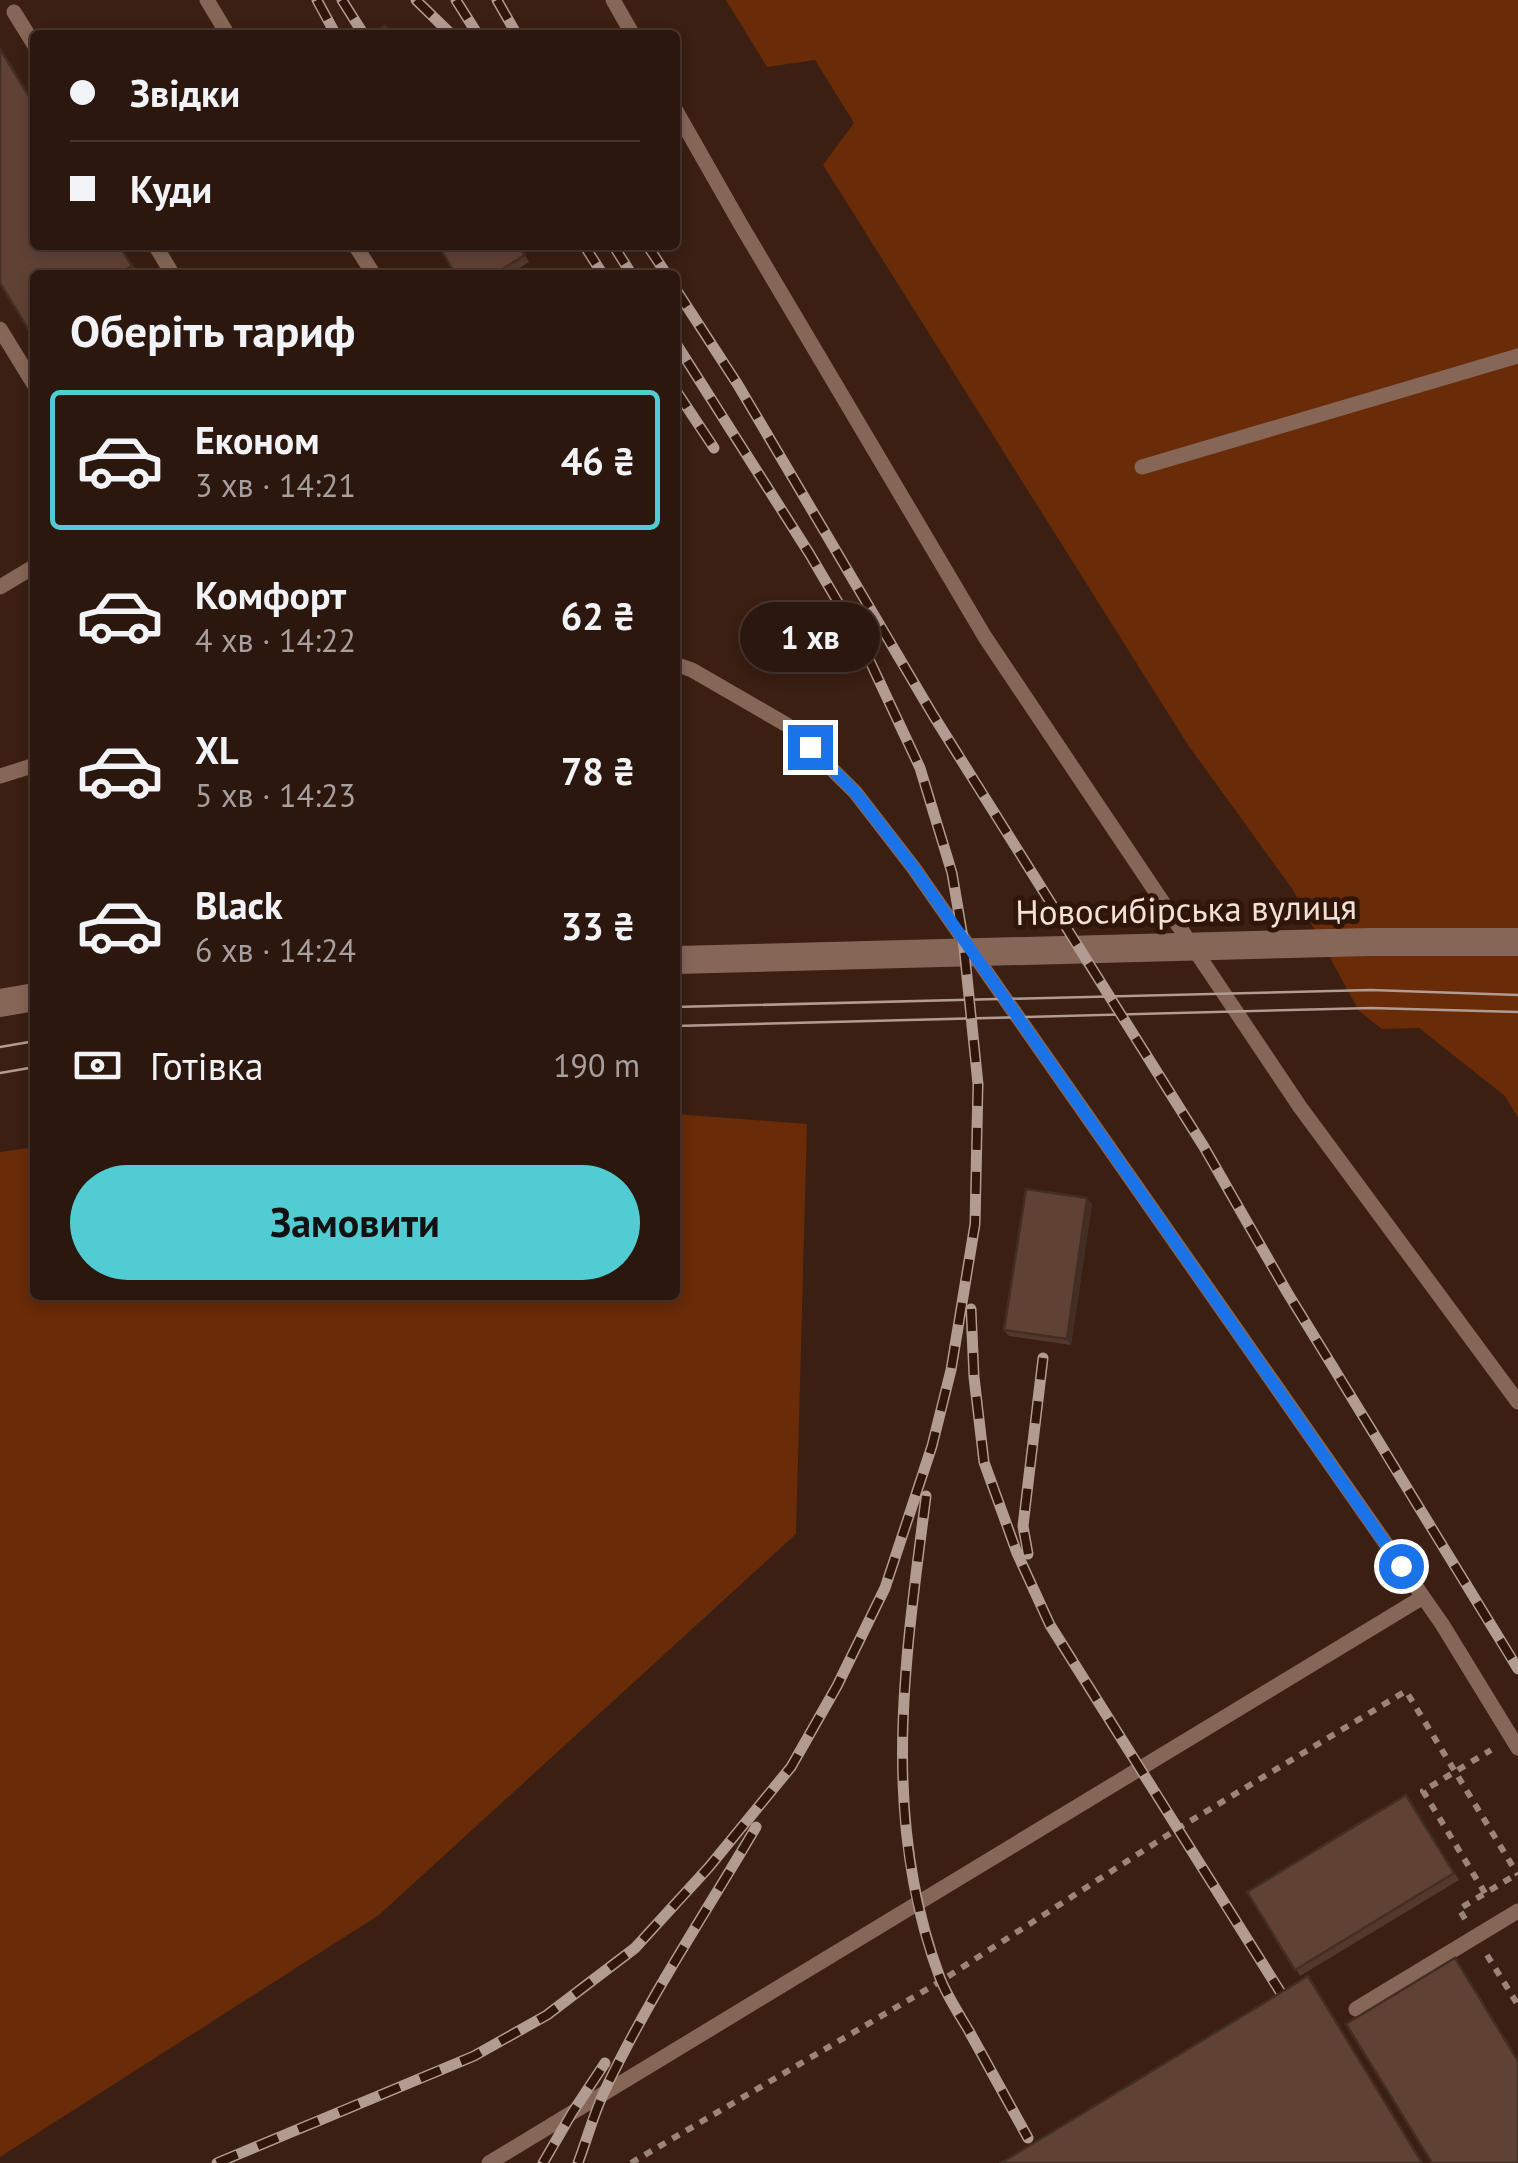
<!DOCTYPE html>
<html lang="uk">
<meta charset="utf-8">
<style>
:root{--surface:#2c170e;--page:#342017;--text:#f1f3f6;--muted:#a69f9e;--line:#48362e;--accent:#51ccd3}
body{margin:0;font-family:"PT Sans",sans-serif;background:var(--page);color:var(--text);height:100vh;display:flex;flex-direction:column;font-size:38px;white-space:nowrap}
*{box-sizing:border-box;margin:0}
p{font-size:32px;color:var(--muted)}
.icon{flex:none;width:55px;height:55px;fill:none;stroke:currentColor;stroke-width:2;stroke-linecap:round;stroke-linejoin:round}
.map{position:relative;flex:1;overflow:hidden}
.panel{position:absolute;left:30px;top:270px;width:650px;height:1030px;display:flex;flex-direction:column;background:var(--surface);border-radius:10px;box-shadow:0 5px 15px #0003,0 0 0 2px var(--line)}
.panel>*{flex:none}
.banner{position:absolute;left:30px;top:30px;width:650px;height:220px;border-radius:10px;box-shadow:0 5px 15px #0003,0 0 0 2px var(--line);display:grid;align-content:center;height:220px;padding:0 40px;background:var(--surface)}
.end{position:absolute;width:45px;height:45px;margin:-22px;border:12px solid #1a73e8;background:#fff;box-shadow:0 0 0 5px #fff}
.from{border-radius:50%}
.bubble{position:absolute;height:70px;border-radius:35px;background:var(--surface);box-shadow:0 5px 15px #0003,0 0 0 2px var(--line);font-size:32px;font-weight:600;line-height:70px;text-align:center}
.banner b{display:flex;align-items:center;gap:35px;height:95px;font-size:38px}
.banner b+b{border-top:2px solid var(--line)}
.banner i{width:25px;height:25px;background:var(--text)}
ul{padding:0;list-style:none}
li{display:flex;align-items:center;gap:30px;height:140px;margin:0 20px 15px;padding:0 20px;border:5px solid transparent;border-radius:10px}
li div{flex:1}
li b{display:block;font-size:38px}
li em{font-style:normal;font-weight:600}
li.current{border-color:var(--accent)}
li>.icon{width:90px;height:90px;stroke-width:1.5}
h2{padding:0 40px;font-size:45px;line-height:120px}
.pay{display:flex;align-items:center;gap:25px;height:110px;padding:0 40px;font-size:38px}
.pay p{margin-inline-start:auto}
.cta{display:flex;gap:20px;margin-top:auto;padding:20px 40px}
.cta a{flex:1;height:115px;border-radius:60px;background:var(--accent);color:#111;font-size:40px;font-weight:600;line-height:115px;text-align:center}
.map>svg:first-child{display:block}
.green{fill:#692b08}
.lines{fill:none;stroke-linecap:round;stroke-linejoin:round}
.path{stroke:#9b8479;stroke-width:6;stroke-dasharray:8 8;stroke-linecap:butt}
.service{stroke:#866657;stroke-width:15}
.secondary{stroke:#866657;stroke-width:28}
.tram{stroke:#b29c91;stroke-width:2.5}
.rail-casing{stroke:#b29c91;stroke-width:11}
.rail{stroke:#301509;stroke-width:8;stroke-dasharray:22;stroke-linecap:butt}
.wall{fill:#53392d}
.shaded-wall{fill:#432e24}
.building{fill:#604234;stroke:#432e24;stroke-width:2.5}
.route{stroke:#1a73e8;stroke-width:12}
.labels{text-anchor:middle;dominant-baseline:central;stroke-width:10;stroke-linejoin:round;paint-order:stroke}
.street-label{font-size:35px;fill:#f3e0d7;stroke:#301509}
</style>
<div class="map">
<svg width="1518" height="2163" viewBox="0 0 1518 2163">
<rect width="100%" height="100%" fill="#3a1f12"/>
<path class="green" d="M726,0H1518V1118L1505,1096L1419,1028L1382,1029L1359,1011L1293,890L1188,745L823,165L854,123L815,60L767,67Z
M675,1114L807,1124L796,1534L379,1915L0,2157V1152L35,1147V1295H675Z"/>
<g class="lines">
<path class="path" d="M1485,1893L1423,1791L1491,1750
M1465,1919L1459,1909L1517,1874
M1487,1955L1518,2005
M631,2163L941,1981L1177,1829L1406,1691L1518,1875"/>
<path class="service" d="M207,0L228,35
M613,0L633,35
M14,12L35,46
M675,109L741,225L985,637L1300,1107L1518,1402
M155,245L173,275
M355,245L374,275
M0,329L35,386
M1142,467L1518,356
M0,587L35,566
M675,664L692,670L787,725L855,792L913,867L1442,1624L1518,1748
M0,776L35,765
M1356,2009L1518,1911
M489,2163L1423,1597"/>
<path class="secondary" d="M675,960L1370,942H1518
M0,1003L35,997"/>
<path class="tram" d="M675,1007L1371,990L1518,995
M675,1026L1371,1008L1518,1012
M0,1047L35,1041
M0,1073L35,1067"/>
<defs>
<path id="rail" d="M317,0L336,35
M342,0L364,35
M416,0L452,35
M456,0L478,35
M497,0L517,35
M584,245L603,275
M613,245L632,275
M647,245L667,275
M675,288L738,385L933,715L1204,1147L1287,1292L1518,1669
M675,389L714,448
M971,1309L974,1377L984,1462L1017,1553L1050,1625L1281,1993
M926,1496C905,1660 880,1818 940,1978C947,1996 959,2014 969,2031C989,2067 1008,2102 1028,2138
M1028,1554L1023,1526L1043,1358
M217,2163L474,2056L547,2015L635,1948L709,1867L791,1767L837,1686L885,1588L932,1446L951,1370L975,1224L978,1084L963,938L952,873L920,768L859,638L809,553L675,342
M543,2163L572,2113L605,2063
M578,2163C587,2139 594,2113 605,2090C648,1999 705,1914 756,1827"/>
</defs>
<use href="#rail" class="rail-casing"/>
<use href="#rail" class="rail"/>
</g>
<path class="wall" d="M0,47L35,104V245H120L139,275H35V339L0,283Z
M519,245L529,262L508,275H456Z
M1087,1198L1092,1204L1071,1345L1009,1336L1004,1330Z
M1406,1795L1459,1880L1300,1976L1247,1892Z"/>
<path class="shaded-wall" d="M1087,1198L1092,1204L1071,1345L1067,1339Z"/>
<path class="building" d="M385,26L391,35H370Z
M0,49L35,106V245H119L132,266L116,275H35V324L28,329L0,283Z
M438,245H519L525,255L493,275H456Z
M1026,1189L1087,1198L1067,1339L1004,1330Z
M1406,1795L1454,1873L1295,1970L1247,1892Z
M1455,1958L1518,2061V2163H1432L1346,2024Z
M1308,1976L1422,2163H1001Z"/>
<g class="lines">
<path class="route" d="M810,747L855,792L913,867L1401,1566"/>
</g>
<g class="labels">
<g class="street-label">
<text transform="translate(1186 909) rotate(-1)">Новосибірська вулиця</text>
</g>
</g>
</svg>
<i class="end from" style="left:1401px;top:1566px"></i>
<i class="end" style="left:810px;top:747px"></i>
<div class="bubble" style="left:740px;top:602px;width:140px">1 хв</div>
<div class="banner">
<b><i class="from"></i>Звідки</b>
<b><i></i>Куди</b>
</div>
<section class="panel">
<h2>Оберіть тариф</h2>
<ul>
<li class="current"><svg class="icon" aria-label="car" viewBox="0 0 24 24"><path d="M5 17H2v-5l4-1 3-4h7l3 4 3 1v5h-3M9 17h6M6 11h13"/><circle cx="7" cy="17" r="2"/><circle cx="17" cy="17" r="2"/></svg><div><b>Економ</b><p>3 хв · 14:21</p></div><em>46 ₴</em></li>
<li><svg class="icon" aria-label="car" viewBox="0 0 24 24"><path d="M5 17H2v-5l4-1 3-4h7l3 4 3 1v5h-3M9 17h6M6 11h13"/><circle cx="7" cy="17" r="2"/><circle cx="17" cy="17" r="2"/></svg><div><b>Комфорт</b><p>4 хв · 14:22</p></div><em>62 ₴</em></li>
<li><svg class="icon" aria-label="car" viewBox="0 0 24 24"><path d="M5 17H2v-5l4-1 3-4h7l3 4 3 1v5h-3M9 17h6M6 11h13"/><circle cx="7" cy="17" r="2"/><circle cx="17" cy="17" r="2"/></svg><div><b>XL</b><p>5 хв · 14:23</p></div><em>78 ₴</em></li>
<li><svg class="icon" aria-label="car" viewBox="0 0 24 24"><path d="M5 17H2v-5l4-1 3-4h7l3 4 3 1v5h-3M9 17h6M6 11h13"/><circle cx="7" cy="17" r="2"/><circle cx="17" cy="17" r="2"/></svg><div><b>Black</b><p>6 хв · 14:24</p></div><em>33 ₴</em></li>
</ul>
<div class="pay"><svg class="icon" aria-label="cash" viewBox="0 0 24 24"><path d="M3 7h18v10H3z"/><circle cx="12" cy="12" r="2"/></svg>Готівка<p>190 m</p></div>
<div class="cta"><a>Замовити</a></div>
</section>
</div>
